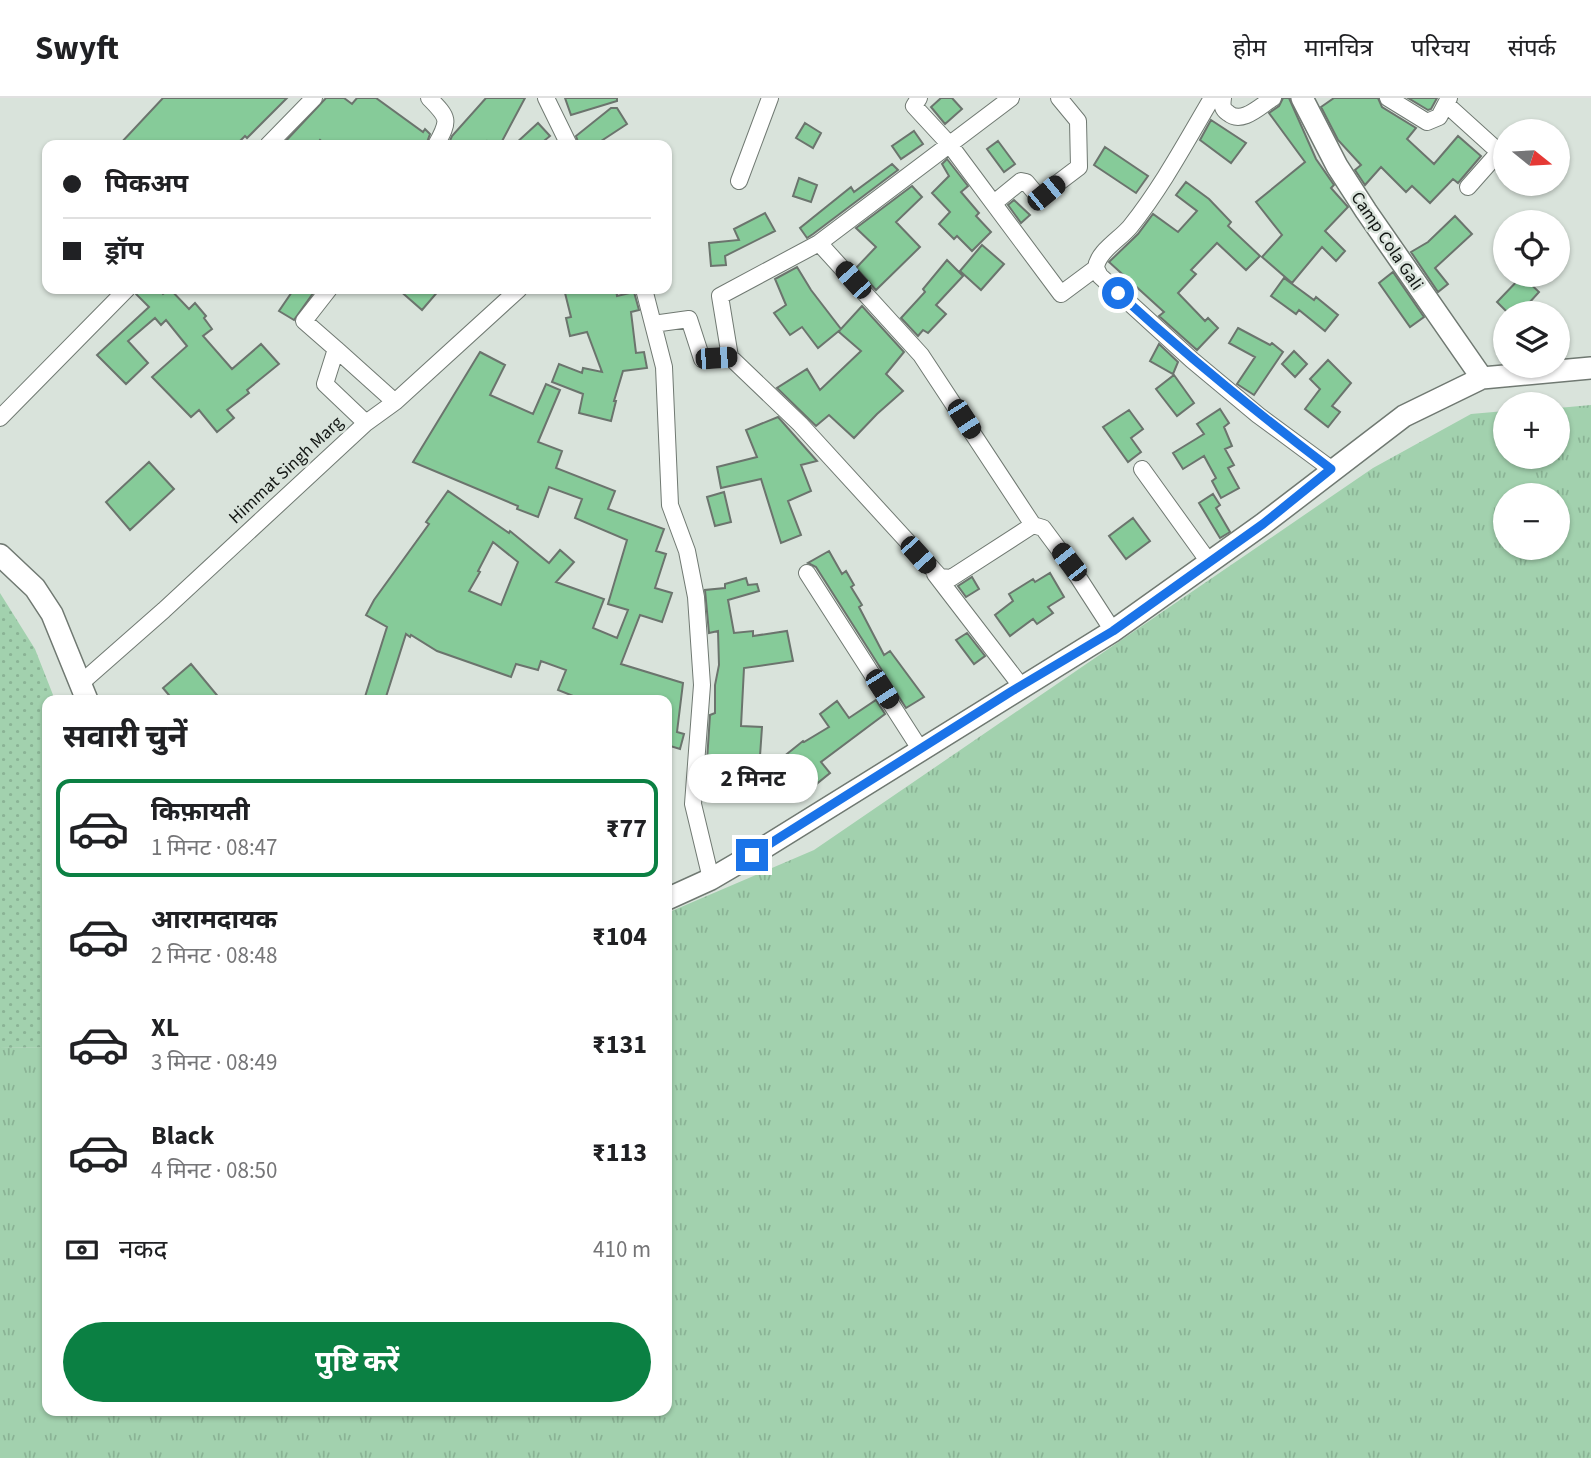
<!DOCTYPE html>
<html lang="hi">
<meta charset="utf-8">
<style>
:root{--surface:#fff;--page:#f6f6f6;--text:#202124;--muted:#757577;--line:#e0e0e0;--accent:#0b8043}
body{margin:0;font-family:"Source Sans 3","Noto Sans Devanagari",sans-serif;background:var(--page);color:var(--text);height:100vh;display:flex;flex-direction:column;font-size:26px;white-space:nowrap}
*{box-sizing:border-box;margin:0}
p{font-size:23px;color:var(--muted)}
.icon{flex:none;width:38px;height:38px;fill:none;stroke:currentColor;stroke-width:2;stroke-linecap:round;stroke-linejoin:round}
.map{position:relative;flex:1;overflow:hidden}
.drawer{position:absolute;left:42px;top:597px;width:630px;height:721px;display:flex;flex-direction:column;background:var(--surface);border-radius:14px;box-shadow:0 2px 5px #0004}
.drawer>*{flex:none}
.top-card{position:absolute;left:42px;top:42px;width:630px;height:154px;border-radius:14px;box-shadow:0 2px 5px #0004;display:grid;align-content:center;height:154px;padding:0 21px;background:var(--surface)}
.needle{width:46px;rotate:108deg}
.controls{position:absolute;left:1493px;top:21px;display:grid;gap:14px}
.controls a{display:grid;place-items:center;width:77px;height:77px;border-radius:50%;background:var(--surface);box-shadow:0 2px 5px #0004;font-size:35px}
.end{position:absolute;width:32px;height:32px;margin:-16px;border:9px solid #1a73e8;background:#fff;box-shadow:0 0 0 4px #fff}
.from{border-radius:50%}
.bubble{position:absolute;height:49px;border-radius:24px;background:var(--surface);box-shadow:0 2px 5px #0004;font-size:23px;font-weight:700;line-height:49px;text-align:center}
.car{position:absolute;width:21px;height:42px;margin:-21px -10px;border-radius:9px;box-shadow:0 0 5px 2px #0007;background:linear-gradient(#222 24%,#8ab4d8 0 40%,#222 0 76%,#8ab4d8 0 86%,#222 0)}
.top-card b{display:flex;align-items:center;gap:24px;height:66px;font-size:26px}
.top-card b+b{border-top:2px solid var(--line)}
.top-card i{width:18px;height:18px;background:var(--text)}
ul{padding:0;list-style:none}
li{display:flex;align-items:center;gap:21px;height:98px;margin:0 14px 10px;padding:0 7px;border:4px solid transparent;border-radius:14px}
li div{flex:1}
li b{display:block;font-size:26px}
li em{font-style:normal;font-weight:700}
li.active{border-color:var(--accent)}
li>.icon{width:63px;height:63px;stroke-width:1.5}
h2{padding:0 21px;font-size:32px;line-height:84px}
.pay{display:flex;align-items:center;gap:18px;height:77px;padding:0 21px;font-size:26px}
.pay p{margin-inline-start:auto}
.primary-button{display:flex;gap:14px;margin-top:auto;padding:14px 21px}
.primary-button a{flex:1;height:80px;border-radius:42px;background:var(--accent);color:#fff;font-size:28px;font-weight:700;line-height:80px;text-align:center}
header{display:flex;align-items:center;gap:42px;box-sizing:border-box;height:98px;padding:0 35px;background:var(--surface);border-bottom:2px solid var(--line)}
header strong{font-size:33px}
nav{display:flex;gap:38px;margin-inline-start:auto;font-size:24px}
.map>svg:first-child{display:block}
.grass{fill:url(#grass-tufts);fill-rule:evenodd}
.park{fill:url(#park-dots)}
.building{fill:#86cb99;stroke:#6b746d;stroke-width:2;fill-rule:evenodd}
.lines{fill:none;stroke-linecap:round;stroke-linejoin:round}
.street-casing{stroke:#707972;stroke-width:18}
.secondary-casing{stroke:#707972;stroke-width:24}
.street{stroke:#fff;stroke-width:16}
.secondary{stroke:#fff;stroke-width:21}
.route{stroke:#1a73e8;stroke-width:9}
.labels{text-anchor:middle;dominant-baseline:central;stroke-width:5;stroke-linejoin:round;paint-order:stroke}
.street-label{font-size:18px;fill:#121613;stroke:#d9e3db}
</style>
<header>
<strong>Swyft</strong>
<nav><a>होम</a><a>मानचित्र</a><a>परिचय</a><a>संपर्क</a></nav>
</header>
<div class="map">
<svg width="1591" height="1360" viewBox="0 0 1591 1360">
<defs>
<pattern id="grass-tufts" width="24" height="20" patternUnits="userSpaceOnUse" patternTransform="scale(1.75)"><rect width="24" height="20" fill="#a2d1ae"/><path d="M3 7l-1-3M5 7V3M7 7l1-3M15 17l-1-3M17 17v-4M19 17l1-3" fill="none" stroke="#8ab395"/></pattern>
<pattern id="park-dots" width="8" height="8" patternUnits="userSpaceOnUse" patternTransform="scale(1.75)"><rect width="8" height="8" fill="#a2d1ae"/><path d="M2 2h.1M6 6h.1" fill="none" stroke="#8ab395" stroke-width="1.8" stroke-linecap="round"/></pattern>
</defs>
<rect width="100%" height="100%" fill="#d9e3db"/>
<path class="grass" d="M1591,307V1360H0V950L47,949V1312H667V815L814,752L1373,370L1471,316L1505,313V359H1558V310ZM1505,397H1558V450H1505Z"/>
<path class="park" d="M0,495L35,551L55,602H47V949L0,950Z"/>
<path class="building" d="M163,0H287L247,40L245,38L236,47H119Z
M326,0H344L352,6L357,0H376L423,34L425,31L430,36L426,47H326L320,42L316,47H282Z
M486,0H525L500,47L487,43L483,47H448L452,38Z
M565,0H617V3L571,17Z
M941,0H952L962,11L945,26L931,9Z
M1283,0H1289L1316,61L1334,87L1331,90L1348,109L1325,133L1345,153L1336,163L1322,149L1292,185L1262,159L1282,137L1256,104L1305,64L1269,15L1279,8Z
M1334,0H1378L1382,9L1416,30L1407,41L1434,66L1458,38L1481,58L1458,85L1453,81L1430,105L1412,88L1406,94L1381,69L1365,87L1355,72L1361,67L1338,42L1321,9Z
M1408,0H1437L1431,11L1428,12Z
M611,10H617L627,26L595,47H579L576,38Z
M1211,22L1246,45L1231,65L1200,42Z
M538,25L550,38L539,47H514Z
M805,25L821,35L813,50L796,40Z
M914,33L923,46L901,61L892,48Z
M998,43L1015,66L1004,74L987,51Z
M1105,49L1148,78L1136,95L1094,67Z
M947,61L968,88L961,94L979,115L976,118L991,134L972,153L957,138L954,141L939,126L950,114L932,95L949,78L942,66Z
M892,66L898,72L813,136L807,140L800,130L851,89L854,94Z
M799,80L817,87L811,104L793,98Z
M1186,84L1209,101L1231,124L1228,128L1260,158L1246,172L1217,145L1191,172L1196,176L1178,195L1205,223L1208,220L1218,230L1197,252L1159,218L1164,214L1109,164L1138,136L1153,116L1178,134L1197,113L1176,97Z
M912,88L922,99L896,124L920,149L876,192L856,170L876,149L856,130Z
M1014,102L1030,117L1021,125L1008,107Z
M765,115L775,133L725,158L726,167L711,168L709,145L739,142L734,131Z
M1455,118L1472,136L1435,170L1448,186L1438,194L1411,154L1428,144Z
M982,147L1004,166L981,192L960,173Z
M947,162L963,178L936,207L946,216L928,235L923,232L918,238L901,220L925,194L923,191Z
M797,169L811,192L841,231L862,208L904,254L886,276L903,293L877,316L854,340L829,317L816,328L777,290L807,271L820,292L861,253L839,234L840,232L818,250L802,229L790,237L774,215L786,207L775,181Z
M1393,174L1424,219L1410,229L1379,185Z
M1522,178L1539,194L1520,215H1508L1497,204Z
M1284,180L1314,202L1316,199L1338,217L1325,233L1299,212L1296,216L1271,198Z
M137,191H158L163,196L170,191L189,211L195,205L206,218L204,220L212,231L203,238L232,271L261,246L279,266L247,292L249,295L227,312L234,320L217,334L199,312L191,319L152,279L187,248L166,222L161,227L155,220L128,243L148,265L126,286L97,257L149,209L136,196Z
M294,191H316L294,222L279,213Z
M398,191H440L422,212Z
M564,191H616L617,198L634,194L639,212L631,214L636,255L644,254L647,270L623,273L614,303H616L611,323L579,315L583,296L552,284L559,266L582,275L583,270L602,274L587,234L570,238L566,220L571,219Z
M1238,230L1270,247L1272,245L1283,254L1254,297L1237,286L1255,259L1229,245Z
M1159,246L1178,264L1173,276L1150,263Z
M1294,253L1307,266L1295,279L1282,266Z
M480,254L505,267L490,297L533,316L546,286L560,292L538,344L562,353L556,370L615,393L608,411L664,431L656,453L666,456L655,490L672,495L662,524L640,517L621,566L683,585L677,634L684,636L680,651L667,647V602H583L558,592L566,572L541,563L538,572L516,566L511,579L437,553L411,537L410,539L406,536L385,602H364L387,529L366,517L374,502L429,426L426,424L448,393L509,435L510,433L549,465L560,452L574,464L556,484L604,501L593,530L617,540L628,512L608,506L627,442L575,420L582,401L549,389L538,419L517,411L518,408L413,364ZM493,444L518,464L501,507L469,493L480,474L478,473Z
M1328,262L1351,285L1332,308L1340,314L1328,329L1305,311L1320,291L1310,281Z
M1174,277L1194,305L1177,318L1156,291Z
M1220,311L1229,325L1224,329L1232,348L1225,351L1234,367L1228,370L1239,390L1221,400L1212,383L1216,380L1204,358L1183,371L1173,355L1204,336L1197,326Z
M1129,312L1143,331L1131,340L1141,354L1128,364L1103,329Z
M778,319L817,363L801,367L811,393L788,403L801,437L781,445L761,381L721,390L717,369L757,359L746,332Z
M149,364L174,391L130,432L106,404Z
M724,394L731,424L715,428L707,399Z
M1213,396L1220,407L1216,410L1230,434L1220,440L1199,405Z
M1133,420L1150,443L1126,461L1109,438Z
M829,453L842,476L846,473L854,487L851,489L862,507L859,509L884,557L890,553L924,599L906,610L816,469L808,465Z
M1050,475L1064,499L1048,509L1053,515L1037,526L1033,521L1010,538L995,517L1013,503L1009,496L1033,481L1035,484Z
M972,479L979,491L966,499L958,488Z
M746,480L748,487L757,486L759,493L728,502L734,535L753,533V538L787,533L793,563L744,570L741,628L762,629L760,658L732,657L730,666L707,663L710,617L715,615V587L719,567L718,533L709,535L705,492L725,490V486Z
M967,535L985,558L974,566L956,542Z
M191,566L221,602H173L163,590Z
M876,602L885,616L821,664L830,675L809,692L782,660L803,643L804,644L829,629L820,616L837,603L849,620Z"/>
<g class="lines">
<defs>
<path id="street" d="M429,0C449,20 450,22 436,47
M546,0L569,47
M919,0L914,8L950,47L1061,196L1096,170
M1011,0L819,145L921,257L1033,427L1043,430L1069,465L1113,533
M1212,0C1186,44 1162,89 1130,129C1120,141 1097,154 1096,170L1100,178L1192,262L1258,317L1331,371
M1223,0C1222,7 1222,11 1228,15C1242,27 1260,8 1273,0
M1388,0L1427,24L1439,19L1449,0
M1446,6L1499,54L1468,89
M268,47L314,0
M739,83L770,0
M994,105L1021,83L1026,84L1037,97H1042L1079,69L1078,23L1059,0
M819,145L720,198L730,259L800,326L940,479L951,480L1033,427
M329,191L304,223L336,251L325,286L366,325
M644,191L664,269L670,407L687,453L696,499L702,587L693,706L711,781
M653,226L689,221L702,261L730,259
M336,251L395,304
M0,320L127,191
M1142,371L1209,464
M807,475L920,651
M935,476L1021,588
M81,585L164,512L366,325L395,304L519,191"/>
<path id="secondary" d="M1302,0L1337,68L1366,113L1482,280
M0,457L35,490L52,516L87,602
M667,801L711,781L752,757L1113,533L1263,426L1404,318L1482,280L1591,270"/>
</defs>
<use href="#street" class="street-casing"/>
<use href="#secondary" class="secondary-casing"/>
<use href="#street" class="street"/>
<use href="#secondary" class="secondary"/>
</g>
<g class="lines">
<path class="route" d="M752,757L1012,593L1113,533L1263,426L1331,371C1257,315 1187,258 1118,195"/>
</g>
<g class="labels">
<g class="street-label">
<text transform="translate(1387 143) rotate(56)">Camp Cola Gali</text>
<text transform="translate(286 372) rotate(-43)">Himmat Singh Marg</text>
</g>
</g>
</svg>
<div class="controls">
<a><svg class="needle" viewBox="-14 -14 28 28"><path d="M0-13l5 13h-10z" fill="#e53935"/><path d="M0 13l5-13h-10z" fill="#757577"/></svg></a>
<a><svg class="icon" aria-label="locate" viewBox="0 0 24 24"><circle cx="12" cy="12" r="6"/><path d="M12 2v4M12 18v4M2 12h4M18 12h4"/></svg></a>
<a><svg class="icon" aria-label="layers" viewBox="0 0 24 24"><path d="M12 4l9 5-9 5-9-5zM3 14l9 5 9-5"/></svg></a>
<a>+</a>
<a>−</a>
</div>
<i class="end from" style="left:1118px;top:195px"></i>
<i class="end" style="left:752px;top:757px"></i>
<div class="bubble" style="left:688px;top:656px;width:130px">2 मिनट</div>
<i class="car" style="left:1046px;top:95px;rotate:51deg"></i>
<i class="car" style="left:853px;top:182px;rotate:318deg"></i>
<i class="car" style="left:716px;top:260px;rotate:86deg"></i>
<i class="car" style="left:964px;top:321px;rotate:147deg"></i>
<i class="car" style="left:918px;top:457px;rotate:138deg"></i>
<i class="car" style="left:1069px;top:464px;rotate:322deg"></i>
<i class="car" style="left:882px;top:591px;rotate:147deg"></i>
<div class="top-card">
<b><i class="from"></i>पिकअप</b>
<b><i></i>ड्रॉप</b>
</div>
<section class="drawer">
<h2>सवारी चुनें</h2>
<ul>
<li class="active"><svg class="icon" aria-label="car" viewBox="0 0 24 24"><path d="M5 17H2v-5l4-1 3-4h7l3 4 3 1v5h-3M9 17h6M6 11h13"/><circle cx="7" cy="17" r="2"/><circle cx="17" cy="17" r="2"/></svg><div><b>किफ़ायती</b><p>1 मिनट · 08:47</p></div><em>₹77</em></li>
<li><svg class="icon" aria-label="car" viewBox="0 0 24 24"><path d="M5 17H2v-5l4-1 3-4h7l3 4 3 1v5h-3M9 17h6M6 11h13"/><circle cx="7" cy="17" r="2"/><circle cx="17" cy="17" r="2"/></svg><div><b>आरामदायक</b><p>2 मिनट · 08:48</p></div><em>₹104</em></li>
<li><svg class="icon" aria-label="car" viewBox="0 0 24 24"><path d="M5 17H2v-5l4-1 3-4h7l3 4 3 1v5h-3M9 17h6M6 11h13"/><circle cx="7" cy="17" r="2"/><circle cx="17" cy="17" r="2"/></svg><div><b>XL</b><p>3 मिनट · 08:49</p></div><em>₹131</em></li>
<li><svg class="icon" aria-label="car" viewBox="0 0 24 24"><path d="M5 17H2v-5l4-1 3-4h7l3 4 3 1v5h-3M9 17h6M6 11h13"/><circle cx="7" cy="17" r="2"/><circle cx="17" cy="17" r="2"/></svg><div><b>Black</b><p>4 मिनट · 08:50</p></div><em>₹113</em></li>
</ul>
<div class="pay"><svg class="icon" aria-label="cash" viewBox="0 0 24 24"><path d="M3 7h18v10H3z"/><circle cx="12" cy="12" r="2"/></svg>नकद<p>410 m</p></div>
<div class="primary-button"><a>पुष्टि करें</a></div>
</section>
</div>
